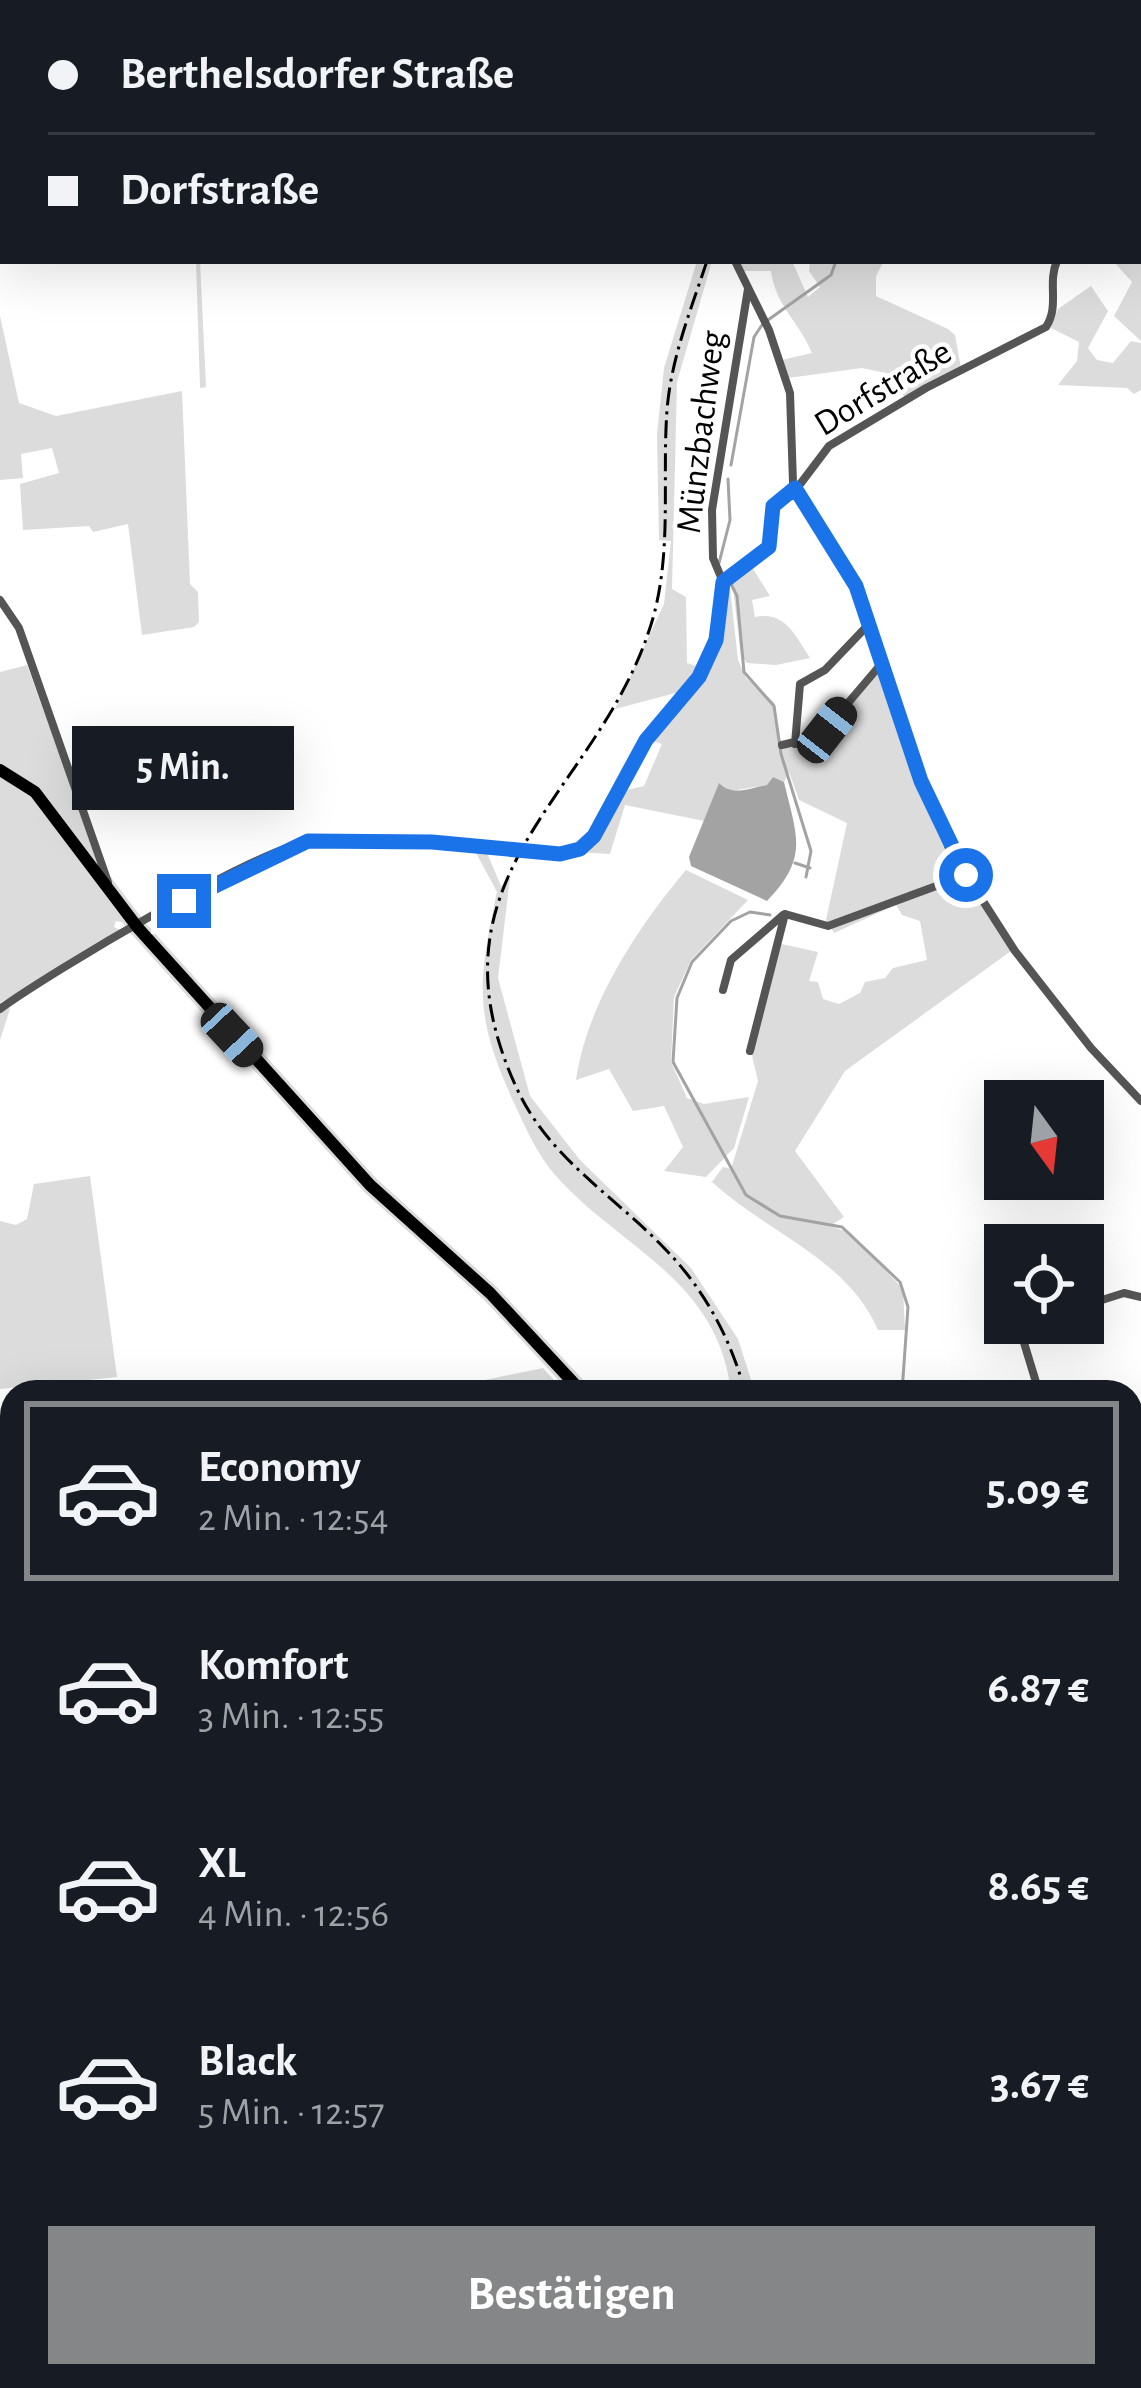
<!DOCTYPE html>
<html lang="de">
<meta charset="utf-8">
<style>
:root{--surface:#171b24;--page:#20242c;--text:#f1f3f6;--muted:#9ea1a6;--line:#363941;--accent:#858687}
body{margin:0;font-family:"Alegreya Sans",sans-serif;background:var(--page);color:var(--text);height:100vh;display:flex;flex-direction:column;font-size:45px;white-space:nowrap}
*{box-sizing:border-box;margin:0}
p{font-size:39px;color:var(--muted)}
.icon{flex:none;width:66px;height:66px;fill:none;stroke:currentColor;stroke-width:2;stroke-linecap:round;stroke-linejoin:round}
.map{position:relative;flex:1;overflow:hidden}
.drawer{position:absolute;left:0px;top:1380px;width:1143px;height:1008px;display:flex;flex-direction:column;background:var(--surface);border-radius:36px 36px 0 0;box-shadow:0 12px 48px #0002}
.drawer>*{flex:none}
.banner{position:absolute;left:0px;top:0px;width:1143px;height:264px;box-shadow:0 12px 48px #0002;display:grid;align-content:center;height:264px;padding:0 48px;background:var(--surface)}
.needle{width:78px;rotate:165deg}
.buttons{position:absolute;left:984px;top:1080px;display:grid;gap:24px}
.buttons a{display:grid;place-items:center;width:120px;height:120px;border-radius:0px;background:var(--surface);box-shadow:0 12px 48px #0002;font-size:60px}
.end{position:absolute;width:54px;height:54px;margin:-27px;border:15px solid #1a73e8;background:#fff;box-shadow:0 0 0 6px #fff}
.from{border-radius:50%}
.bubble{position:absolute;height:84px;border-radius:0px;background:var(--surface);box-shadow:0 12px 48px #0002;font-size:39px;font-weight:600;line-height:84px;text-align:center}
.car{position:absolute;width:36px;height:72px;margin:-36px -18px;border-radius:15px;box-shadow:0 0 9px 3px #0007;background:linear-gradient(#222 24%,#8ab4d8 0 40%,#222 0 76%,#8ab4d8 0 86%,#222 0)}
.banner b{display:flex;align-items:center;gap:42px;height:114px;font-size:45px}
.banner b+b{border-top:3px solid var(--line)}
.banner i{width:30px;height:30px;background:var(--text)}
ul{padding:21px 0 0;list-style:none}
li{display:flex;align-items:center;gap:36px;height:180px;margin:0 24px 18px;padding:0 24px;border:6px solid transparent;border-radius:0px}
li div{flex:1}
li b{display:block;font-size:45px}
li em{font-style:normal;font-weight:600}
li.active{border-color:var(--accent)}
li>.icon{width:108px;height:108px;stroke-width:1.5}
.action{display:flex;gap:24px;margin-top:auto;padding:24px 48px}
.action a{flex:1;height:138px;border-radius:0px;background:var(--accent);color:#fff;font-size:48px;font-weight:600;line-height:138px;text-align:center}
.map>svg:first-child{display:block}
.green{fill:#dcdcdc}
.water{fill:#a3a3a3}
.lines{fill:none;stroke-linecap:round;stroke-linejoin:round}
.stream{stroke:#a3a3a3;stroke-width:3}
.major-casing{stroke:#dbdbdb;stroke-width:18}
.minor{stroke:#555;stroke-width:8}
.major{stroke:#000;stroke-width:12}
.rail{stroke:#000;stroke-width:3;stroke-dasharray:18 6 3 6;stroke-linecap:butt}
.route{stroke:#1a73e8;stroke-width:15}
.labels{text-anchor:middle;dominant-baseline:central;stroke-width:9;stroke-linejoin:round;paint-order:stroke}
.street-label{font-size:36px;fill:#000;stroke:#fff}
</style>
<div class="map">
<svg width="1141" height="2388" viewBox="0 0 1141 2388">
<rect width="100%" height="100%" fill="#fff"/>
<path class="green" d="M1141,219V341L1114,316L1132,282L1113,261H1140Z
M196,261H200L206,387L200,388Z
M697,261H712L677,382L672,589L686,597L687,663L702,668L717,655L726,587L730,588L738,660L746,678L774,702L782,749L822,737L881,668L918,784L949,855L1011,951L845,1071L795,1151L844,1217L830,1226L851,1233L903,1289L905,1330H878C847,1258 766,1232 712,1182L723,1167L731,1169L758,1081L751,1051L777,943L818,952L809,981L818,982L823,999L839,1004L860,993L865,982L885,978L893,968L927,960L920,921L902,915L896,905L834,933L826,920L847,823L799,800L789,772L784,782L773,777L767,785L731,791L719,784L704,821L625,805L610,854L578,852L622,791L644,786L662,744L644,738L683,691L615,709L664,604L671,541L659,540L657,434L664,368Z
M738,261H792L808,297L820,287L809,271L810,261H884L876,276V296L948,329L955,335L961,368L905,398L890,374L862,368L788,378L782,360L812,353C800,323 775,305 771,271H743Z
M1091,286L1108,311L1088,348L1097,360L1113,363L1131,341L1141,343V390L1134,394L1127,388L1058,385L1077,361L1079,342L1051,328L1058,309Z
M0,316L19,403L56,416L182,391L190,584L198,592L199,622L194,627L142,635L128,524L93,532L89,526L23,530L20,484L59,473L52,448L21,454L23,478L0,480Z
M750,564L770,596L752,600L755,617C785,611 795,635 810,658L776,665L747,663L741,656L732,579Z
M27,665L108,888L30,781L0,765V672Z
M0,772L21,782L130,924L116,921L114,927L124,932L0,1003L10,1009L0,1040Z
M475,851L487,853L501,886L510,878L498,978L530,1096L580,1160L691,1268L738,1339L755,1392H731C718,1279 621,1249 556,1176C538,1156 526,1129 515,1105C474,1016 477,986 497,892Z
M686,870L748,900L691,960L674,997L671,1062L687,1098L704,1104L749,1097L734,1148L706,1177L664,1171L683,1147L664,1106L633,1111L609,1069L576,1080C587,1004 637,928 686,870Z
M90,1176L117,1377L0,1389V1221L16,1225L27,1219L34,1184Z
M543,1368L563,1390L446,1392L451,1387Z
M0,1612L12,1621V1718L0,1705Z
M12,1906V2185L0,2177V1913Z
M77,2376H198L201,2388H74Z"/>
<path class="water" d="M773,777L784,782C797,837 809,857 767,901L691,866L689,857L719,783C733,797 750,788 767,785Z"/>
<g class="lines">
<path class="stream" d="M794,0L795,3
M768,320L831,275L836,261
M731,465L754,337L762,325
M719,563L730,520L728,479
M730,582L737,596L744,672L774,706L781,754L811,851L806,877
M795,863L810,868
M770,915L750,912L731,921L692,962L677,998L673,1062L746,1195L780,1216L842,1227L900,1282L908,1307L902,1392
M1131,1661L1141,1660
M0,1672L12,1680
M0,1698L12,1710
M3,1977H10
M0,2003L12,2015
M0,2025L12,2031
M0,2075L12,2073
M0,2090H7"/>
<defs>
<path id="major" d="M0,770L35,792L138,928L370,1185L490,1293L582,1392
M1131,2007L1141,2014
M1131,2358L1141,2361
M471,2388L506,2376
M681,2388L690,2376"/>
</defs>
<use href="#major" class="major-casing"/>
<path class="minor" d="M724,0L726,3
M1140,211L1141,210
M735,261L769,330L790,393L793,483L856,586L900,725L949,848L1015,951L1091,1048L1141,1101
M723,582L713,558L712,510L748,289
M0,600L19,628L108,882
M795,744L800,684L825,670L869,624
M782,745L820,736L882,663
M785,914L828,926L966,875
M723,990L731,960L783,915
M0,1009C48,974 264,844 314,841C397,836 478,851 560,854L580,849L594,836L646,740L699,677L717,640L723,582L769,547L775,502L801,483L829,446L926,388L1046,327C1060,306 1047,283 1057,261
M750,1051L785,914
M1000,1269L1005,1284
M1083,1306L1124,1293L1141,1297
M1018,1323L1039,1392
M1131,1500L1141,1484
M1131,1672L1141,1670
M1131,1770L1141,1777
M0,1775H12
M1131,1796L1141,1795
M1131,1871L1141,1862
M1131,1884L1141,1894
M1131,2131L1141,2126
M1124,2376L1126,2388"/>
<use href="#major" class="major"/>
<path class="rail" d="M683,0L685,3
M707,261C691,309 671,359 667,410C662,480 672,550 653,618C602,795 415,872 518,1091C551,1160 616,1197 666,1250C704,1289 731,1339 745,1392
M0,1486L12,1496
M1131,1714L1141,1712
M1131,1737H1141"/>
</g>
<g class="lines">
<path class="route" d="M184,901L308,841L432,842L560,854L580,849L594,836L646,740L699,677L716,640L723,582L769,547L773,506L795,488L856,586L921,781L966,875"/>
</g>
<g class="labels">
<g class="street-label">
<text transform="translate(883 388) rotate(-31)">Dorfstraße</text>
<text transform="translate(701 432) rotate(-83)">Münzbachweg</text>
</g>
</g>
</svg>
<div class="buttons">
<a><svg class="needle" viewBox="-14 -14 28 28"><path d="M0-13l5 13h-10z" fill="#e53935"/><path d="M0 13l5-13h-10z" fill="#9ea1a6"/></svg></a>
<a><svg class="icon" aria-label="locate" viewBox="0 0 24 24"><circle cx="12" cy="12" r="6"/><path d="M12 2v4M12 18v4M2 12h4M18 12h4"/></svg></a>
</div>
<i class="end from" style="left:966px;top:875px"></i>
<i class="end" style="left:184px;top:901px"></i>
<div class="bubble" style="left:72px;top:726px;width:222px">5 Min.</div>
<i class="car" style="left:827px;top:730px;rotate:38deg"></i>
<i class="car" style="left:232px;top:1035px;rotate:137deg"></i>
<div class="banner">
<b><i class="from"></i>Berthelsdorfer Straße</b>
<b><i></i>Dorfstraße</b>
</div>
<section class="drawer">
<ul>
<li class="active"><svg class="icon" aria-label="car" viewBox="0 0 24 24"><path d="M5 17H2v-5l4-1 3-4h7l3 4 3 1v5h-3M9 17h6M6 11h13"/><circle cx="7" cy="17" r="2"/><circle cx="17" cy="17" r="2"/></svg><div><b>Economy</b><p>2 Min. · 12:54</p></div><em>5.09 €</em></li>
<li><svg class="icon" aria-label="car" viewBox="0 0 24 24"><path d="M5 17H2v-5l4-1 3-4h7l3 4 3 1v5h-3M9 17h6M6 11h13"/><circle cx="7" cy="17" r="2"/><circle cx="17" cy="17" r="2"/></svg><div><b>Komfort</b><p>3 Min. · 12:55</p></div><em>6.87 €</em></li>
<li><svg class="icon" aria-label="car" viewBox="0 0 24 24"><path d="M5 17H2v-5l4-1 3-4h7l3 4 3 1v5h-3M9 17h6M6 11h13"/><circle cx="7" cy="17" r="2"/><circle cx="17" cy="17" r="2"/></svg><div><b>XL</b><p>4 Min. · 12:56</p></div><em>8.65 €</em></li>
<li><svg class="icon" aria-label="car" viewBox="0 0 24 24"><path d="M5 17H2v-5l4-1 3-4h7l3 4 3 1v5h-3M9 17h6M6 11h13"/><circle cx="7" cy="17" r="2"/><circle cx="17" cy="17" r="2"/></svg><div><b>Black</b><p>5 Min. · 12:57</p></div><em>3.67 €</em></li>
</ul>
<div class="action"><a>Bestätigen</a></div>
</section>
</div>
